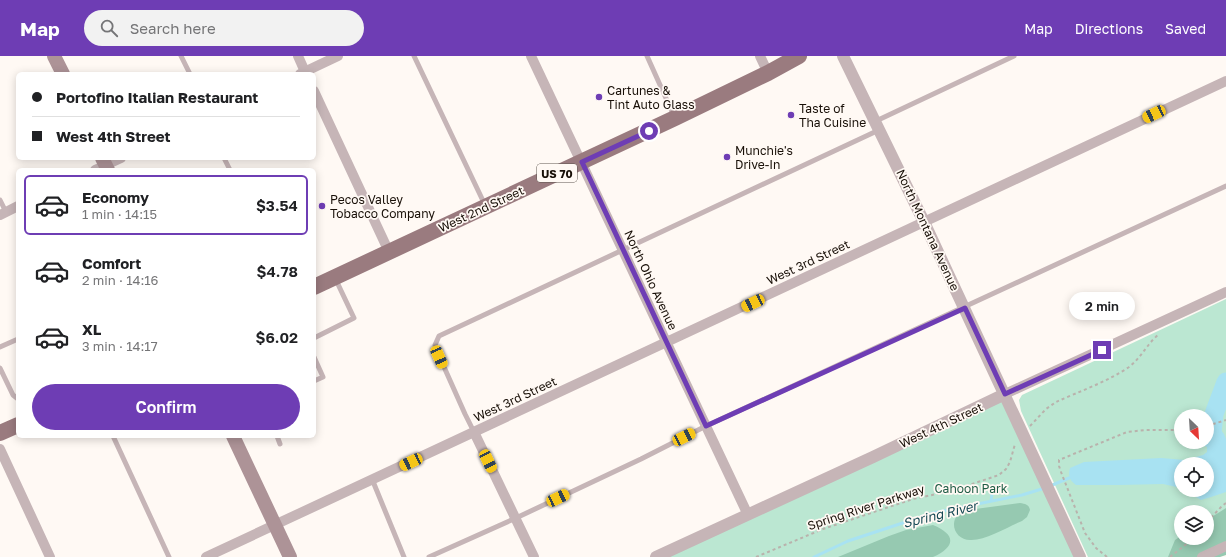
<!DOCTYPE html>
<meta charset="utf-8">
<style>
:root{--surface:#fff;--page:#f2f2f2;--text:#202124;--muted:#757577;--line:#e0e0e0;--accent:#6e3db4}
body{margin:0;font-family:"Golos Text",sans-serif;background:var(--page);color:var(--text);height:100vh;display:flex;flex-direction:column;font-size:15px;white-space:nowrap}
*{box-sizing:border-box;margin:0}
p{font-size:13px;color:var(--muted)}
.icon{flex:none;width:22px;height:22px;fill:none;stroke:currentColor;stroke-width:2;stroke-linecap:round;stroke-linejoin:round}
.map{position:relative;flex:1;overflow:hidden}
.details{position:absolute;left:16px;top:112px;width:300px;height:270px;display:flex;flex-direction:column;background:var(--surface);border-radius:6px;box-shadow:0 2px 10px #0003}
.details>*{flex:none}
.banner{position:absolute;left:16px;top:16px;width:300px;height:88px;border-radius:6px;box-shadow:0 2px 10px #0003;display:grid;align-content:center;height:88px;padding:0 16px;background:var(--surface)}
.needle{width:26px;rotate:155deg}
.fabs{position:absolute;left:1174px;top:353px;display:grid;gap:8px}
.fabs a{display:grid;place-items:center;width:40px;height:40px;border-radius:50%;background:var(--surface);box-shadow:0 2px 10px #0003;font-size:20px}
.end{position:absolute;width:18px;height:18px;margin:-9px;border:5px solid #6e3db4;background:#fff;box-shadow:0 0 0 2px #fff}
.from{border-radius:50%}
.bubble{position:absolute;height:28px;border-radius:14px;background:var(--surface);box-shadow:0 2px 10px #0003;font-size:13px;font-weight:600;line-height:28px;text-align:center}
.car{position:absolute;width:12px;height:24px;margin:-12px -6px;border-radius:5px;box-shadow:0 0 3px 1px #0007;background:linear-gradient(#f5c518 24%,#345 0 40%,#f5c518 0 76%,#345 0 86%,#f5c518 0)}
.banner b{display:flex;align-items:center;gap:14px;height:38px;font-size:15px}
.banner b+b{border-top:1px solid var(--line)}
.banner i{width:10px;height:10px;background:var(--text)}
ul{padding:7px 0 0;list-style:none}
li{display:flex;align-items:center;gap:12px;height:60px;margin:0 8px 6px;padding:0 8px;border:2px solid transparent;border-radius:6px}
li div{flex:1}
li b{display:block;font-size:15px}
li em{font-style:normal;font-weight:600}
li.active{border-color:var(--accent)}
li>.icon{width:36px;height:36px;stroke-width:1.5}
.primary-button{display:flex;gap:8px;margin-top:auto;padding:8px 16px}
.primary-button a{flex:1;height:46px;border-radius:24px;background:var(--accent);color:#fff;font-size:16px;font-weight:600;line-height:46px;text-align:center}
header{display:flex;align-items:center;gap:24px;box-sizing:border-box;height:56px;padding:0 20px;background:var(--accent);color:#fff}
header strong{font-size:19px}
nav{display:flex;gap:22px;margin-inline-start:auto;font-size:14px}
.search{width:280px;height:36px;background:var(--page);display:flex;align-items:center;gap:10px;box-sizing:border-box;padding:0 14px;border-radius:22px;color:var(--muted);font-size:15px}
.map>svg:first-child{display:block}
.green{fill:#bbe7d2;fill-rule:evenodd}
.forest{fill:#96c9b1}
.water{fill:#a8e2f2}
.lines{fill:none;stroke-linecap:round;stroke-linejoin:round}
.stream{stroke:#a8e2f2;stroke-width:3}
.river{stroke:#a8e2f2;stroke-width:19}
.path{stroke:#b9b2ac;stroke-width:2;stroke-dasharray:3 3;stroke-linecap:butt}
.service{stroke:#c6b5b7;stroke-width:5}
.minor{stroke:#c6b5b7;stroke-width:10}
.tertiary{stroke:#c6b5b7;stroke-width:12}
.secondary{stroke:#ad9397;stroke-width:14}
.primary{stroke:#9a7b7f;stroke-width:16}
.route{stroke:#6e3db4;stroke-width:5}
.poi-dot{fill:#6e3db4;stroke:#fff9f4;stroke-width:1.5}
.labels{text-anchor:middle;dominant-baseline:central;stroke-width:3.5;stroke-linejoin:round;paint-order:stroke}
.shield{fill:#fff9f4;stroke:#5d554e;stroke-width:1}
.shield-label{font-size:11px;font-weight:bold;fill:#180f07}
.poi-label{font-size:12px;fill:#180f07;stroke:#fff9f4;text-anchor:start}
.street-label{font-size:12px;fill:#180f07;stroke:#fff9f4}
.park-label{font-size:12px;fill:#205d46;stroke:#fff9f4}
.water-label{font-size:13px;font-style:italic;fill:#154854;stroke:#fff9f4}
</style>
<header>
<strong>Map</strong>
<div class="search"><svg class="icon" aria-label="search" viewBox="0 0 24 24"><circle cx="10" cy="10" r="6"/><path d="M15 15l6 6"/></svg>Search here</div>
<nav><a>Map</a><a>Directions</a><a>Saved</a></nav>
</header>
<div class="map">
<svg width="1226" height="501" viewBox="0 0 1226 501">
<rect width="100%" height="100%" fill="#fff9f4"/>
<path class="green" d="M1226,243V481L1185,501H1088L1021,355L1019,344L1022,339ZM1181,360H1207V386H1181ZM1181,408H1207V434H1181ZM1181,456H1207V482H1181Z
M1005,338L1080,501H656Z"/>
<path class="forest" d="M1020,447C1025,448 1029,448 1030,454L1027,461L1022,465C1007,471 985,485 970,484C959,484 951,473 955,463C957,459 964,456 968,454Z
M1226,452V499L1220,501H1168L1175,484L1181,480V482H1207V464Z
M933,469C957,479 955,491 933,501H838L889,480L906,474Z"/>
<path class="water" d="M1220,373L1224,378L1226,383V436L1211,441L1201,444L1184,434H1207V408H1181V432L1163,428L1119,429H1076C1069,424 1068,419 1070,412L1084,406L1161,402L1185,404L1203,399L1207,396V391L1200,388V386H1207V378Z"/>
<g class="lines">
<path class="stream" d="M1050,430L1069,422
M991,445L993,431
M814,501L848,485L933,457L1022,439L1045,432"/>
<path class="river" d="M1212,377L1214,358L1226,326"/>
<path class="path" d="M1030,370L1046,353L1056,346C1078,336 1109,325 1129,311C1141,302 1147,288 1158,279
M1207,370L1226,364
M1207,466L1222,450L1226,447
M756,501L823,473L913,443L951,435L999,419L1006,413L1010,406L1015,388
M1107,501L1096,492L1085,477L1061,416L1059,410V404L1127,376L1145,374H1181
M1170,501L1194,482"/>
<path class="service" d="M181,0L190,18
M414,0L485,149
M647,0L674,60
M876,65L1014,0
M224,102L230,114
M0,144L6,156
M314,282L354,262L336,224
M0,291L18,283
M314,301L323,321L314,325
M0,312L13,339L18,343
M474,376L465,358L436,293L435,289L439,280L879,74
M113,380L169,501
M277,380L280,388
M372,423L404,501
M429,501L516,462L641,403L706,370L1226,130"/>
<path class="minor" d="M298,0L306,18
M531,0L748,459
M760,0L768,17
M300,18L338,0
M314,35L389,196
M95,114L121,102
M0,159L18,150
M1005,338L1226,236
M474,376L534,501
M0,393L50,501
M206,501L1226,25
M1202,501L1226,490"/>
<path class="tertiary" d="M843,0L924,166L1080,501
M656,501L873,401L1005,338"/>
<path class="secondary" d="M54,0L63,18
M102,102L108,114
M233,380L290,501"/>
<path class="primary" d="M314,231L675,62L768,17L799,0
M0,377L18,369"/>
</g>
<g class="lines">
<path class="route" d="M649,75L582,106L706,370L965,252L1005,338L1102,294"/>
</g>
<g class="poi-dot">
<circle cx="599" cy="41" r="4"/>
<circle cx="791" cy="59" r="4"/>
<circle cx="727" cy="101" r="4"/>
<circle cx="322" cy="150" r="4"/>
</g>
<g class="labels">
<rect class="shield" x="537" y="108" width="40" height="18" rx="3"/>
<g class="shield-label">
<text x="557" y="117">US 70</text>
</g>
<g class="poi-label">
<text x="607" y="34">Cartunes &amp;<tspan x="607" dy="14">Tint Auto Glass</tspan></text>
<text x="799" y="52">Taste of<tspan x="799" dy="14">Tha Cuisine</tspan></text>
<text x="735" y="94">Munchie's<tspan x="735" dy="14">Drive-In</tspan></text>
<text x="330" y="143">Pecos Valley<tspan x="330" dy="14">Tobacco Company</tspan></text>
</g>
<g class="street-label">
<text transform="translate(481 153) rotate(-25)">West 2nd Street</text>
<text transform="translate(928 174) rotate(65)">North Montana Avenue</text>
<text transform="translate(808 206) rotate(-25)">West 3rd Street</text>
<text transform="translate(651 224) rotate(65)">North Ohio Avenue</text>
<text transform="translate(515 343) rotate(-25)">West 3rd Street</text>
<text transform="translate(941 369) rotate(-25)">West 4th Street</text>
<text transform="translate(866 451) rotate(-18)">Spring River Parkway</text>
</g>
<g class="park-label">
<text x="971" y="432">Cahoon Park</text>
</g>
<g class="water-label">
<text transform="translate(940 458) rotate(-14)">Spring River</text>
</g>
</g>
</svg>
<div class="fabs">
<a><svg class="needle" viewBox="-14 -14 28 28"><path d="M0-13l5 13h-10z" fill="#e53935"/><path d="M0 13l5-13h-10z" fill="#757577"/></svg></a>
<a><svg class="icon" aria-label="locate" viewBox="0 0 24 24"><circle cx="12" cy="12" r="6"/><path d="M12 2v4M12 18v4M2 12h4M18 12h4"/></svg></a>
<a><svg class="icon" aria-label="layers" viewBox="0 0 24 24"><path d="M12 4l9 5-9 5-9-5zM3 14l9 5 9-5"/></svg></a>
</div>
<i class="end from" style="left:649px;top:75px"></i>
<i class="end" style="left:1102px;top:294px"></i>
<div class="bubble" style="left:1069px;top:236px;width:66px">2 min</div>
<i class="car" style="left:1154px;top:58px;rotate:245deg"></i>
<i class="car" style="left:753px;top:247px;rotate:245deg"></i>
<i class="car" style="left:439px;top:301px;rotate:156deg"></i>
<i class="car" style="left:684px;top:381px;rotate:64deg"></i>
<i class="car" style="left:488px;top:405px;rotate:154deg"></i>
<i class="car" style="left:411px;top:406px;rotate:245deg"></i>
<i class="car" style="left:558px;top:442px;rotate:65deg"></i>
<div class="banner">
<b><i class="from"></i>Portofino Italian Restaurant</b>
<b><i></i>West 4th Street</b>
</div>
<section class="details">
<ul>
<li class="active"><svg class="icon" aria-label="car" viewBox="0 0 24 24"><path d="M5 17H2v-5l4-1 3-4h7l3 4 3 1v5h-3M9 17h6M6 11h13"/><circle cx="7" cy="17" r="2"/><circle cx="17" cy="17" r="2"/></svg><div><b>Economy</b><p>1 min · 14:15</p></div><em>$3.54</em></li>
<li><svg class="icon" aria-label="car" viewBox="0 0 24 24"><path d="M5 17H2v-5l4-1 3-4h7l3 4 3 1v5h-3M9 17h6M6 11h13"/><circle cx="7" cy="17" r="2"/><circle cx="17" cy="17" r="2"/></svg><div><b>Comfort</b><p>2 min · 14:16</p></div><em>$4.78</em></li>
<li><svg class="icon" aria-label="car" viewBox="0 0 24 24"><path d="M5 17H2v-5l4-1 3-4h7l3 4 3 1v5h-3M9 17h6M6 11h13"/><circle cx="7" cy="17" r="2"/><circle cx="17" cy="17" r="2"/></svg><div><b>XL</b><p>3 min · 14:17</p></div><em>$6.02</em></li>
</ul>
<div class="primary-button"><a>Confirm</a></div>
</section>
</div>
